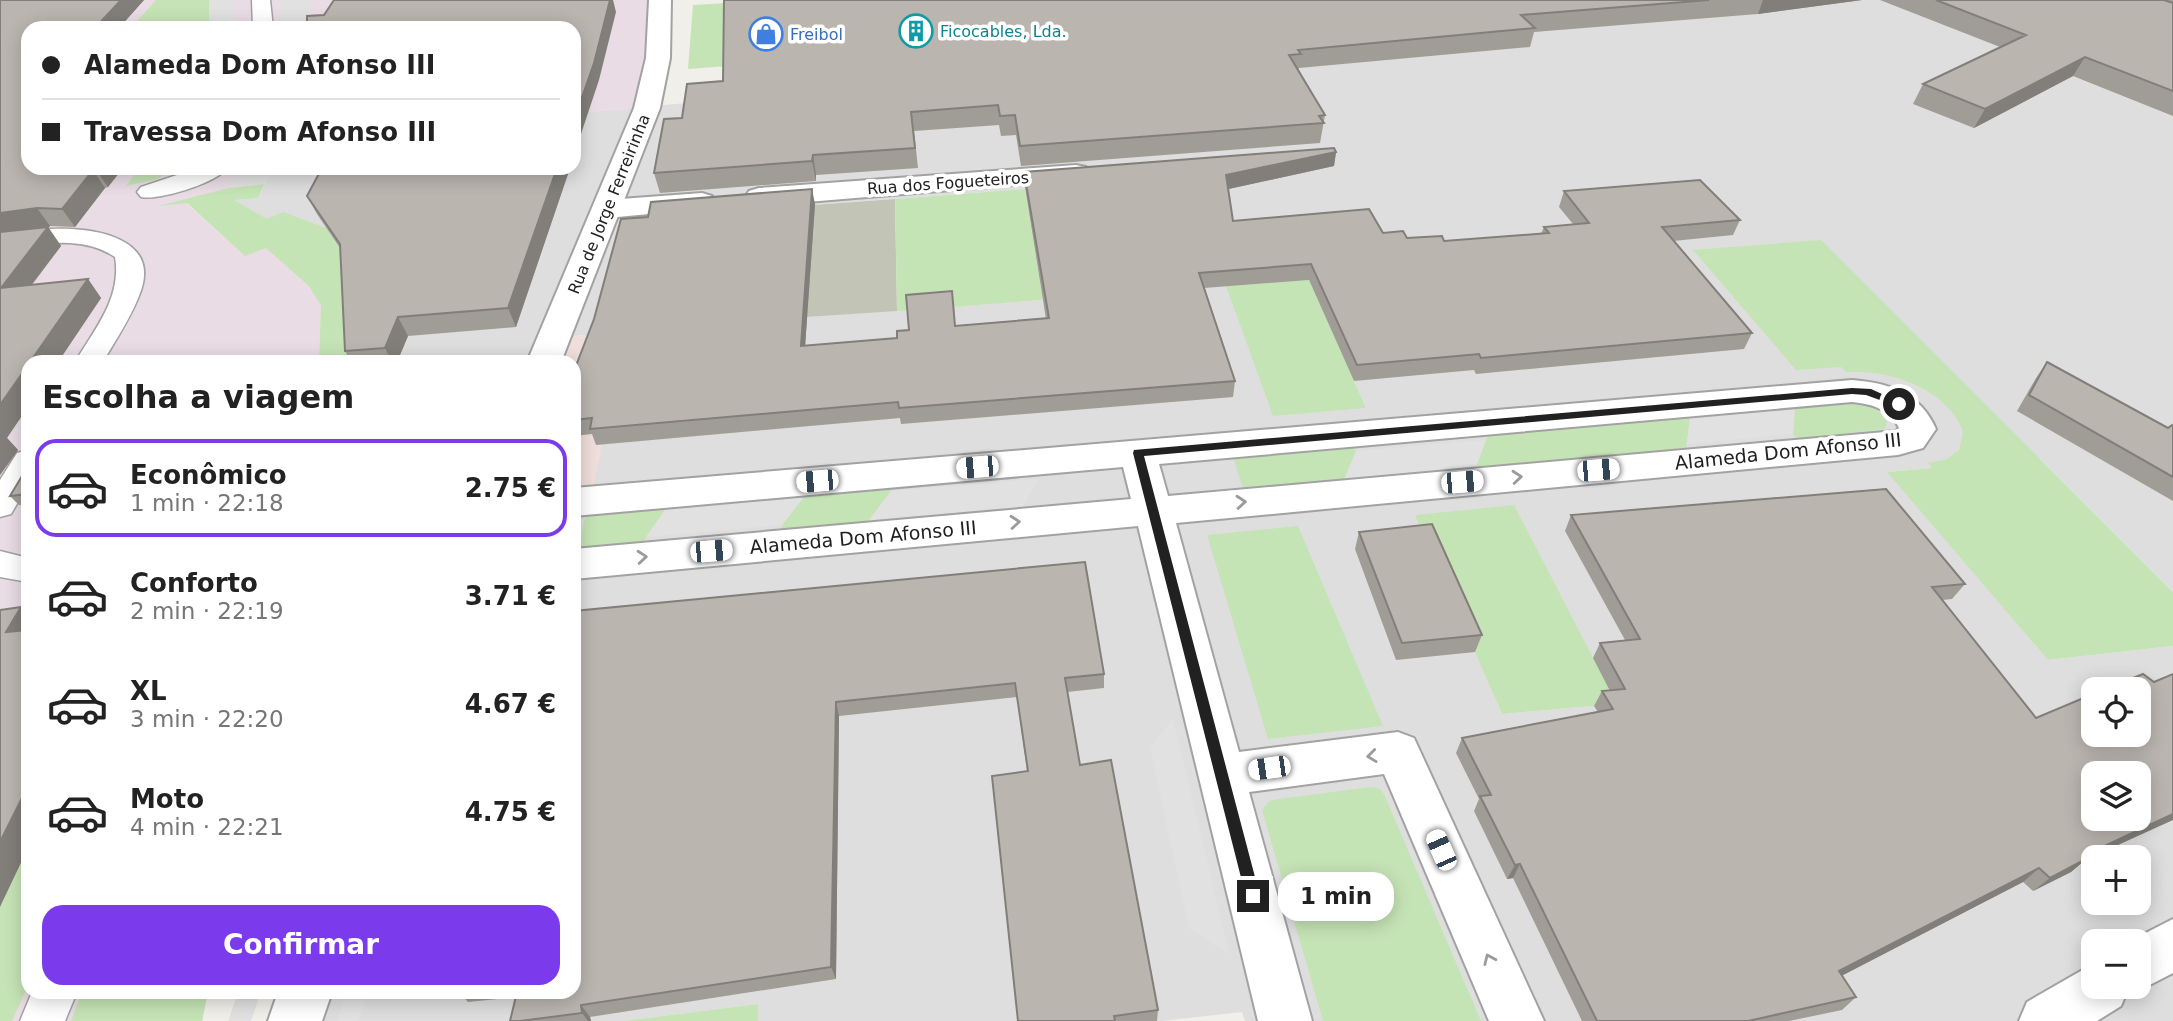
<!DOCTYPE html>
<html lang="pt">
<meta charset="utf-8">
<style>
:root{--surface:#fff;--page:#f6f6f6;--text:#222;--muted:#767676;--line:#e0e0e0;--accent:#7c3aed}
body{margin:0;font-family:"DejaVu Sans",sans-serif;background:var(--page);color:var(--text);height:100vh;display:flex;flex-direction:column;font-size:26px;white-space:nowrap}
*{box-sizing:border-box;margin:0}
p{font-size:23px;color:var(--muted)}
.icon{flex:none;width:38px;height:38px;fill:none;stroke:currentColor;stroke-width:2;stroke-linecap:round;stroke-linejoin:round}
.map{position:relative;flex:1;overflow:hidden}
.panel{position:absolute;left:21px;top:355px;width:560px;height:644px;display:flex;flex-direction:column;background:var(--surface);border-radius:21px;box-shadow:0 4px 18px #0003}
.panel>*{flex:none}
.banner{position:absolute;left:21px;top:21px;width:560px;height:154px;border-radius:21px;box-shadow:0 4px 18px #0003;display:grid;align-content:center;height:154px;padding:0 21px;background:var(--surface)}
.buttons{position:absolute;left:2081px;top:677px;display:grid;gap:14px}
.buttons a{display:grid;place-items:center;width:70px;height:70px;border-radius:14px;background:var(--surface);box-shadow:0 4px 18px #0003;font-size:35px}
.end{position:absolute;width:32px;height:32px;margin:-16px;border:9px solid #212121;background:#fff;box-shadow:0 0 0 4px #fff}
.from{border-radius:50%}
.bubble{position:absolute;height:49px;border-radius:21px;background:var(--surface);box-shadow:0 4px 18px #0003;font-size:23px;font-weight:700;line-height:49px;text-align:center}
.car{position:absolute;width:21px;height:42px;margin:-21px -10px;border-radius:9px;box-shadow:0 0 5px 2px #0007;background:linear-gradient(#fff 24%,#345 0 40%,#fff 0 76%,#345 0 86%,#fff 0)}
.banner b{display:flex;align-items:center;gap:24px;height:66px;font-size:26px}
.banner b+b{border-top:2px solid var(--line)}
.banner i{width:18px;height:18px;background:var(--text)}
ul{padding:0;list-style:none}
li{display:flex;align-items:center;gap:21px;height:98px;margin:0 14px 10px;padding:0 7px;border:4px solid transparent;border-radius:21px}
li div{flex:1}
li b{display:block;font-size:26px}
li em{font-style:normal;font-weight:700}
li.on{border-color:var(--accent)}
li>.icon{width:63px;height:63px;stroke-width:1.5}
h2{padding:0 21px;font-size:32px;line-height:84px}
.primary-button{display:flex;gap:14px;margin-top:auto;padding:14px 21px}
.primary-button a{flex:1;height:80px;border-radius:21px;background:var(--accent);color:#fff;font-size:28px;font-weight:700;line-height:80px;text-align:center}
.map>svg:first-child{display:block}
.residential{fill:#dfdede;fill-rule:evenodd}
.commercial{fill:#efdeda}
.industrial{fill:#e9dce4}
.construction{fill:#c2c4b5}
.grass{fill:#c5e4b5}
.parking{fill:#e1e1e1}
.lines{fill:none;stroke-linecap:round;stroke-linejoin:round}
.service-casing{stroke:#a2a2a2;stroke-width:3}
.minor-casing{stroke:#a2a2a2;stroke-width:4}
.tertiary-casing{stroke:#a2a2a2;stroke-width:4}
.service{fill:#fff;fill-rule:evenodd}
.minor{fill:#fff;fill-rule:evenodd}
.tertiary{fill:#fff;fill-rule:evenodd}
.wall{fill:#a09c96}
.shaded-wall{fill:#827f7a}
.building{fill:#bab5af;stroke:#827f7a;stroke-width:2;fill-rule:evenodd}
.oneway{stroke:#9b9b9b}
.route{fill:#212121}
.labels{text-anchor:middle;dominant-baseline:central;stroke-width:7;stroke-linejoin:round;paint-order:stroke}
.far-culture-label{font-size:16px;fill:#0d838f;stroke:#fff;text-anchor:start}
.far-shop-label{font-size:16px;fill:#366cbe;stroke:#fff;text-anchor:start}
.far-street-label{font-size:16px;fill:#212121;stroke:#fff}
.street-label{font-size:19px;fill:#212121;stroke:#fff}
</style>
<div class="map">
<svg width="2173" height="1021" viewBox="0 0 2173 1021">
<rect width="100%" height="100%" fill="#f0efe9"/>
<path class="residential" d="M1862,0H2173V592L2039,458L1888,472L2048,660L2173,646V934L2139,954L2138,942H2093V981L2028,1021H1245L1242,1012L1162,1021H758V1004L623,1021H303L313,992H574V498L601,444L596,445L600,334L558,337L652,106L1517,33ZM1025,189L1043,300L807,317L814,205ZM1309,280L1366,408L1227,286ZM1416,515L1616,704L1502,714ZM2093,690H2138V735H2093ZM2093,774H2138V819H2093ZM2093,858H2138V903H2093Z
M642,108L537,362H319L321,306L245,256L187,203L258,198L272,168H574V113Z
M2173,960V1021H2074L2129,987H2138Z"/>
<path class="commercial" d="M600,334L596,444H602L591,498H574V362H548L558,337Z"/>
<path class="industrial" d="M0,0H654L642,108L574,113V28H28V168H272L258,198L187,204L245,256L266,248L309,286L321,306L319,362H28V992H208L202,1021H0Z"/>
<path class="construction" d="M895,199L897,311L807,317L813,205Z"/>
<path class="grass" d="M156,0H209V25H214L209,28H131Z
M728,3V66L688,69L693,5Z
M139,168H181L154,180L126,186Z
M264,184L258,198L234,200L267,219L283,212L326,228L350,263L355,362H319L321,305L309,286L266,248L245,256L187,203L158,206L229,188Z
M1025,189L1043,300L897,311L895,199Z
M1821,240L2173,592V646L2048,660L1887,472L1932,468L1928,463L1947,459L1959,450L1963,431C1946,388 1889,369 1846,372L1841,367L1796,370L1693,250Z
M1309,280L1366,408L1273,416L1226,286Z
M1850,402C1866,403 1879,407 1887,422L1885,429L1797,439L1793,434L1795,407Z
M1690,417L1686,449L1476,467L1488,434Z
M1353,446L1356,451L1344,480L1243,489L1233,457Z
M892,487L891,491L867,523L781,531L782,525L806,494Z
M1514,505L1617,704L1502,714L1415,515Z
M667,507L642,544L578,549L586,514Z
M1298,526L1383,726L1268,739L1207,535Z
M1370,787L1379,788L1384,794L1481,1021H1323L1262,810L1269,801L1279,799Z
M28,848V986L12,1021H0V907Z
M82,992H208L202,1021H71Z
M758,1004V1021H623Z"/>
<path class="parking" d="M209,0H234L235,21L209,26Z
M278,0H310L314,28H281Z
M239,168H272L264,184L229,188Z
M1795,407L1793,434L1687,444L1690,417Z
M1486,440L1476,467L1344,480L1356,451Z
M1038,479L1022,509L867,523L891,491Z
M806,494L782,525L646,537L667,507Z
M1173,719L1229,954L1189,928L1150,747Z
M238,992H261L251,1021H228Z
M347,992H367L359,1021H337Z"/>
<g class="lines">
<defs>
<path id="service" d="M252,0H270L273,28H253Z
M198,168H227C217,183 158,201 141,197L137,192L141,187Z
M50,229C91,227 164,236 139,296C130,319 115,341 103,362H75C95,329 122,297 115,257C80,234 39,245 0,249V235Z
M28,450V485L11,514L0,517V480L17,453Z
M0,551L28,558V582L0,577Z
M32,992H77L65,1021H20Z"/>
<path id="minor" d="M1076,165L1086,167L1090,173L1086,179L759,206L749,203L745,197L749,191L759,188Z
M702,193L712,196L716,202L712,208L607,218L597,215L592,209L597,203L607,200Z
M1852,380C1890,383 1920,393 1936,429L1923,448L1898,455L1176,523L1239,752L1398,732L1414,738L1544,1021H1489L1384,774L1249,792L1312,1021H1258L1138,526L574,579V549L1131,499L1123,467L574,516V488ZM1852,402C1871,404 1891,409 1899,428L1896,431L1168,496L1159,464Z
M2173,919V973L2138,991L2129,987L2121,1006L2097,1021H2019L2027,1002L2093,964V987H2138V942H2128Z"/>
<path id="tertiary" d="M649,0H671L670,58L660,108L561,362H527L634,108L646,58Z
M278,992H332L322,1021H268Z"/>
</defs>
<use href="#service" class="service-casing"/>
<use href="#minor" class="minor-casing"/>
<use href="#tertiary" class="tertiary-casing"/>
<use href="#service" class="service"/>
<use href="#minor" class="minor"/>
<use href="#tertiary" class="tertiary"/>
</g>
<path class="wall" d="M0,0H144L119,28H28L123,168L108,187L105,188L75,227L50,226L26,229L48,227L61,246L32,285L88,279L101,298L58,362H28L7,438L18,450L0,475Z
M724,0H1862L1758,14L1534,32L1530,47L1299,68L1298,71L1325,115L1320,143L1021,166L1016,135L1001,136L999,125L914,131L918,168L816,175V181L660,193L654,173L682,118L723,81Z
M1880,0H2173V116L2073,76L1974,128L1913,104L1923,84L2000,47Z
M1336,152L1334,166L1228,189L1233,221L1383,233L1407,238L1444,241L1541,234L1544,227L1573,224L1559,207L1564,191L1740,220L1733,235L1673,241L1752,333L1744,349L1476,374L1474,370L1354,381L1309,280L1204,288L1235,381L1233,397L901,424L900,418L596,445L592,434L574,436V371L815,204L805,346L897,338L909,330L1046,319L1025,187L1024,172Z
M570,168L516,327L408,336L397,362H351L345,351L340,248L317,214L307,196Z
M2047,362L2168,428L2173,426V501L2017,411L2036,378Z
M28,439V504L19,505L10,496L22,476Z
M1571,515L1965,584L1952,599L1942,600L2085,860L2071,872L2033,891L2023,882L1842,975L1856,997L1842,1010L1789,1021H1582L1513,878L1507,879L1474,811L1479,799L1456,753L1462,738L1598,712L1594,706L1602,691H1610L1593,658L1600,643L1625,640L1565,531Z
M1359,532L1482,635L1475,652L1396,660L1355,549Z
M574,611L1104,674V688L1067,692L1080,765L1158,1010L1157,1021H1018L1027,771L1017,697L839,716L836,979L590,1017L591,1021H510L516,997L468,1002L459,992H574Z"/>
<path class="shaded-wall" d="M121,0H144L119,28H95Z
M610,0H613L616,12L599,80L574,155V120Z
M1763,0H1862L1758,14Z
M2085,57L2073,76L1974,128L1985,109Z
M1336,152L1334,166L1224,190L1226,175Z
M813,155L816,175V181L812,161Z
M98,168H123L108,187L96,170Z
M557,168H570L516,327L508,308Z
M93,170L105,188L75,227L62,209Z
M812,189L815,204L804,362L801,346Z
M37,208L50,226L0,233V213Z
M48,227L61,246L15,306L1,288Z
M88,279L101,298L58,362H30Z
M398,317L408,336L397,362H392L385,348Z
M28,365V407L7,438L18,450L0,475V405Z
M21,607L28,613V647L6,632Z
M836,702L839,716L836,979L831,967Z
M28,786V848L0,907V842Z
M2173,814V820L2085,860L2071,872L2033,891L2050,878L2085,855Z
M1520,864L1513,878L1507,879L1515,865Z
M2039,868L2023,882L1826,984L1839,971Z
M581,1005L590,1017L591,1021H588L582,1013Z"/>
<path class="building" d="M0,0H121L95,28H28V168H98L96,170H93L62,209L37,208L0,213Z
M334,0H610L594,63L574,120V28H307V16L324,15Z
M724,0H1709L1521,15L1535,28L1298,50L1301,54L1289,55L1325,115L1319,116L1324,123L1020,146L1015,115L1000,116L998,105L911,112L915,148L813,155L812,161L654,173L664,119L682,118L687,84L723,81Z
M1936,0H2164L2173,3V91L2085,57L1985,109L1923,84L2026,35Z
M1334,148L1336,152L1226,175L1233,221L1369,209L1383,233L1403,231L1407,238L1442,236L1444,241L1549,233L1544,227L1589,223L1564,191L1700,180L1740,220L1662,227L1752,333L1481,358L1479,354L1357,365L1311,264L1199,273L1235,381L899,408L898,402L590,429L592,418L574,420V371L594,319L621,219L648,217L651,202L812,189L801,346L897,338V331L909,330L906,295L952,291L955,326L1049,318L1024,172Z
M322,168H557L508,308L398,317L385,348L345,351L340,244L307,196Z
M48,227L1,288L88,279L30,362H28V365L0,405V232Z
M2047,362L2168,428L2172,425L2173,426V477L2029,395Z
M28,439V494L10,496L22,476V440Z
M1886,489L1965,584L1932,587L2036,718L2093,694V735H2138V690H2104L2143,674L2154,682L2173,674V814L2085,855L2088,858L2050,878L2039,868L1839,971L1856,997L1748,1021H1597L1520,864L1515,865L1480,796L1491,795L1462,738L1613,709L1602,691L1625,689L1600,643L1640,639L1571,515ZM2093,774H2138V819H2093Z
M1432,524L1482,635L1402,643L1359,532Z
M1085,562L1104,674L1065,678L1080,765L1111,760L1158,1010L1114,1016L1115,1021H1018L992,776L1028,771L1015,683L836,702L831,967L581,1005L582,1013L520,1021H510L517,992H574V611Z
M21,607L6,632L28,630V786L0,842V610Z"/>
<defs><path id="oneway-chevron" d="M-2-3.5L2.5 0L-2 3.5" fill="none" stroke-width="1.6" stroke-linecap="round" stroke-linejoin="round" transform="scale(1.75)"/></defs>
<g class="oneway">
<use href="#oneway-chevron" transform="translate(1517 477) rotate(-5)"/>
<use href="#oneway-chevron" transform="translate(1241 502) rotate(-5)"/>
<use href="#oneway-chevron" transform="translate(1015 522) rotate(-5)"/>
<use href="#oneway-chevron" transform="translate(642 557) rotate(-5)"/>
<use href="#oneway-chevron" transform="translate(1372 756) rotate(173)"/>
<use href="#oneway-chevron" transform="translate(1489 959) rotate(-114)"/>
</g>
<path class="route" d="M1852,388L1871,389L1904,404L1899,407L1866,395L1852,394L1144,456L1260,896L1258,901H1247L1133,453L1134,450Z"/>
<defs>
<symbol id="building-ring" viewBox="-11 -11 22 22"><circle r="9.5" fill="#fff" stroke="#0f9aa8" stroke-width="1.5"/><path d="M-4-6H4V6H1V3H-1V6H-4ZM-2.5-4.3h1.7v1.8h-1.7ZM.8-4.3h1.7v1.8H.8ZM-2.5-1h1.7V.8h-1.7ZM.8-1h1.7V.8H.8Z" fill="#0f9aa8"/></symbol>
<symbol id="shop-ring" viewBox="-11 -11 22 22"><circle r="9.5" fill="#fff" stroke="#3f7fe0" stroke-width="1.5"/><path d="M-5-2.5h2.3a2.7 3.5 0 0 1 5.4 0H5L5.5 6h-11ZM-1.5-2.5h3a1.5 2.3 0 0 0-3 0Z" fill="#3f7fe0"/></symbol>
</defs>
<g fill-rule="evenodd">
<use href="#building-ring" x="897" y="12" width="38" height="38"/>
<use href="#shop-ring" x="747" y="15" width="38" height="38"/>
</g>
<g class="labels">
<g class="far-culture-label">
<text x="940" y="31">Ficocables, Lda.</text>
</g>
<g class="far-shop-label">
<text x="790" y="34">Freibol</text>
</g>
<g class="far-street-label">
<text transform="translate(948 183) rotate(-4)">Rua dos Fogueteiros</text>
<text transform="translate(609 204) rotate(-68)">Rua de Jorge Ferreirinha</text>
</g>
<g class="street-label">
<text transform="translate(1788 451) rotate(-6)">Alameda Dom Afonso III</text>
<text transform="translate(863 537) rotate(-5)">Alameda Dom Afonso III</text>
</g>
</g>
</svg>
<div class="buttons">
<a><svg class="icon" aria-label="locate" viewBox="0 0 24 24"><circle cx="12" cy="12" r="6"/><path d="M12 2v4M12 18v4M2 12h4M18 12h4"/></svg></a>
<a><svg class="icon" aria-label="layers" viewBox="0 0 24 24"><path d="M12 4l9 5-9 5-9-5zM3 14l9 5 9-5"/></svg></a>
<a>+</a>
<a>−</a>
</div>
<i class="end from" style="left:1899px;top:404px"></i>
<i class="end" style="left:1253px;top:896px"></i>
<div class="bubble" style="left:1278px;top:872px;width:116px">1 min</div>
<i class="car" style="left:977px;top:467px;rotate:265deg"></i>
<i class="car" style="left:1598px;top:470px;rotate:85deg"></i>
<i class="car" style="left:817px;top:481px;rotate:265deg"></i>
<i class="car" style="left:1462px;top:482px;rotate:85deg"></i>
<i class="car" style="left:711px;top:551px;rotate:85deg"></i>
<i class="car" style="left:1269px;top:768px;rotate:262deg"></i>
<i class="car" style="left:1441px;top:850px;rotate:336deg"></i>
<div class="banner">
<b><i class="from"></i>Alameda Dom Afonso III</b>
<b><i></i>Travessa Dom Afonso III</b>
</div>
<section class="panel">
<h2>Escolha a viagem</h2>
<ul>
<li class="on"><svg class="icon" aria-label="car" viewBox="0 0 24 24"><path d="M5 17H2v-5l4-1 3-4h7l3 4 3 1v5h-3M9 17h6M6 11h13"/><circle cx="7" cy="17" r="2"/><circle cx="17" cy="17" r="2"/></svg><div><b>Econômico</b><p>1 min · 22:18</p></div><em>2.75 €</em></li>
<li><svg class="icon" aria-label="car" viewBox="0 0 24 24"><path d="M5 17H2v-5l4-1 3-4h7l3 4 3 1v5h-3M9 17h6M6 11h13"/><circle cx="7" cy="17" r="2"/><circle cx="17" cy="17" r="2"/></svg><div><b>Conforto</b><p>2 min · 22:19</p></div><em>3.71 €</em></li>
<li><svg class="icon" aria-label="car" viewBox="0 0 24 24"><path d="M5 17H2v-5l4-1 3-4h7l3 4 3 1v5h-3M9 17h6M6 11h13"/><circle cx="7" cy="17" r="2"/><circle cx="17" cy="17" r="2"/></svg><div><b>XL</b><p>3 min · 22:20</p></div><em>4.67 €</em></li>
<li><svg class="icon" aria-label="car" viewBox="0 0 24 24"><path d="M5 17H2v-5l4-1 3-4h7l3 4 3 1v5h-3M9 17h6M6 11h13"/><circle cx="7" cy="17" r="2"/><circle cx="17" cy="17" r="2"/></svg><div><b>Moto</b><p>4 min · 22:21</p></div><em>4.75 €</em></li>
</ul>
<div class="primary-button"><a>Confirmar</a></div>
</section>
</div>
